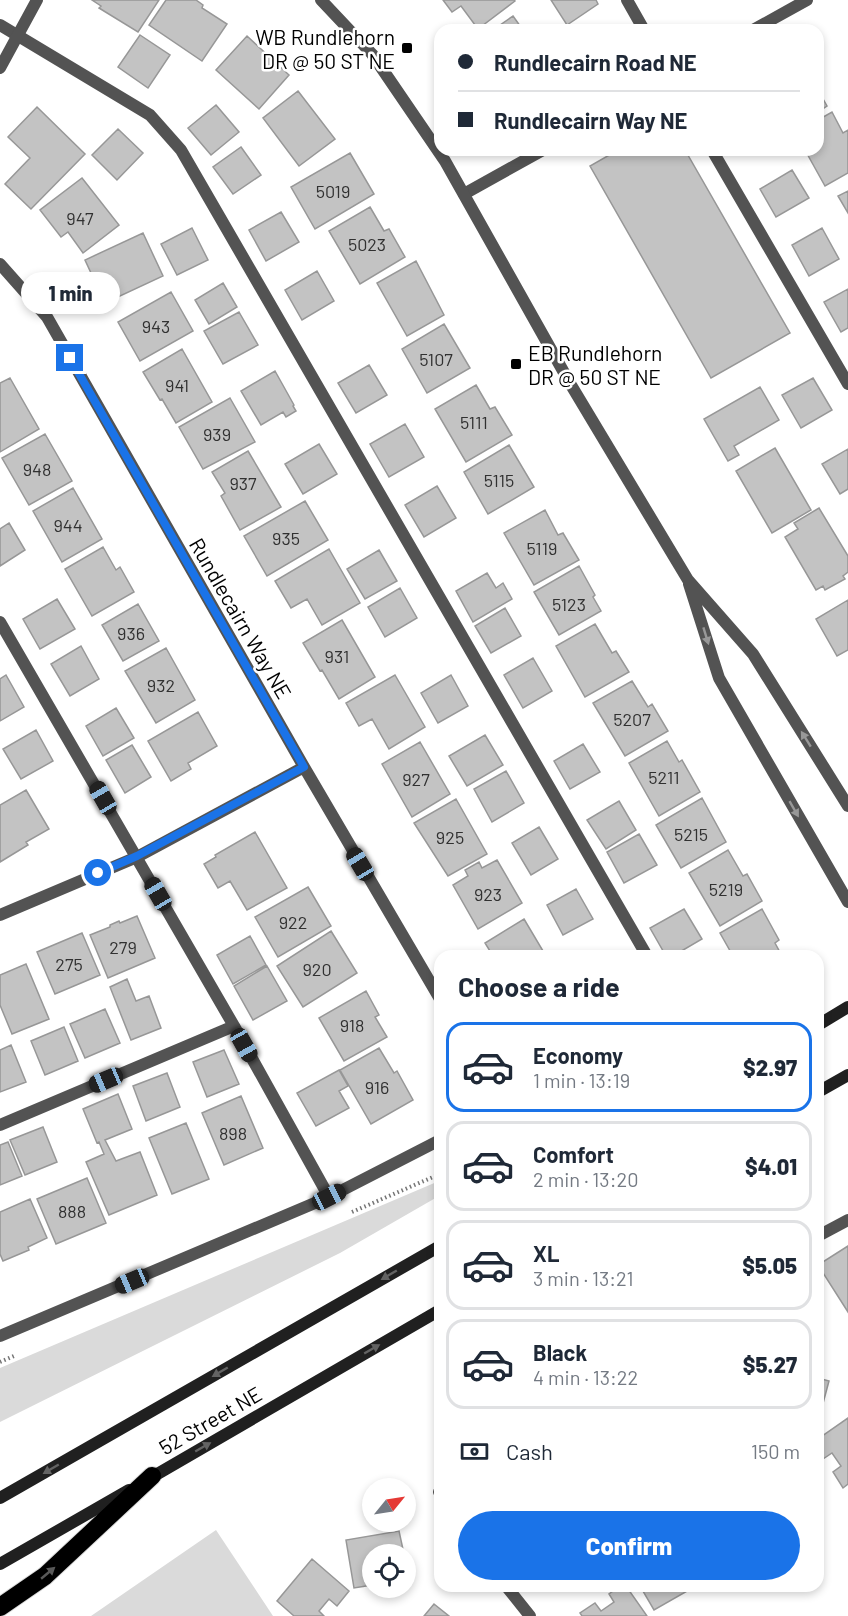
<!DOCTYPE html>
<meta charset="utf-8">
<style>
:root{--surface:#fff;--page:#f2f2f3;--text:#1f2937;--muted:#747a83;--line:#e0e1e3;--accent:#1a73e8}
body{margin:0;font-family:Barlow,sans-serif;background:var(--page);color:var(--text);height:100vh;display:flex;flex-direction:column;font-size:22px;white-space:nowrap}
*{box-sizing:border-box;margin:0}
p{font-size:20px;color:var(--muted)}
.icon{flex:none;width:33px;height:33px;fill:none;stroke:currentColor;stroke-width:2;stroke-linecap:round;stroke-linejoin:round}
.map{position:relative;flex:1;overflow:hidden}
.panel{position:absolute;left:434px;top:950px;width:390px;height:642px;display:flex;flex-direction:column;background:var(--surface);border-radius:18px;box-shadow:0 3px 9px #0003}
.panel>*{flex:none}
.top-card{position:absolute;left:434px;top:24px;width:390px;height:132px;border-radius:18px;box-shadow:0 3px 9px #0003;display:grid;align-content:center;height:132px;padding:0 24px;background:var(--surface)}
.needle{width:39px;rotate:60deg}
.tools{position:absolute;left:362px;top:1478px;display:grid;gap:12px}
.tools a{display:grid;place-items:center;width:54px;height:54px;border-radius:50%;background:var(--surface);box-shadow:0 3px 9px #0003;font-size:30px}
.end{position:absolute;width:27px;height:27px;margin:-14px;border:8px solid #1a73e8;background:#fff;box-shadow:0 0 0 3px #fff}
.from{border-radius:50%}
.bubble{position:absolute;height:42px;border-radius:21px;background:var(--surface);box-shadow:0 3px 9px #0003;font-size:20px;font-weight:800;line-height:42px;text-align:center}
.car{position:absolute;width:18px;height:36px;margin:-18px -9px;border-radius:8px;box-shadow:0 0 4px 2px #0007;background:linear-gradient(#222 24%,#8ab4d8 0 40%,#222 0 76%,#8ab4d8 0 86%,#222 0)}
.top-card b{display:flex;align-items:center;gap:21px;height:57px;font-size:22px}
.top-card b+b{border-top:2px solid var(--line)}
.top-card i{width:15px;height:15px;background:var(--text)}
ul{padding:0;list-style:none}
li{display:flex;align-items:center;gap:18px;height:90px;margin:0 12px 9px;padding:0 12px;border:3px solid var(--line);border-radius:18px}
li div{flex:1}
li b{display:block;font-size:22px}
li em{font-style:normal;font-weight:800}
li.active{border-color:var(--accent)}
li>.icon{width:54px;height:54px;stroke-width:1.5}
h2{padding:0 24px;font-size:27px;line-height:72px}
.pay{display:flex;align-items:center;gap:15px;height:66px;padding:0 24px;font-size:22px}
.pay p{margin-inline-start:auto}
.cta{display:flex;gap:12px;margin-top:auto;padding:12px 24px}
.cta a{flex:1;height:69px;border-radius:36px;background:var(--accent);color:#fff;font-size:24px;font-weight:800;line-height:69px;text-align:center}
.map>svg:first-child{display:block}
.green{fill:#dadada}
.building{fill:#c3c3c3;stroke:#979797;stroke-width:1.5}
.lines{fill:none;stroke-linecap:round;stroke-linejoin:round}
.motorway-casing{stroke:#dbdbdb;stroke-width:20}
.path{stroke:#757575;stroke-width:4;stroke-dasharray:1.5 3;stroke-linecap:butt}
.service{stroke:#535353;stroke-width:12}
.minor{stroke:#535353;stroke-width:12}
.tertiary{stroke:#535353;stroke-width:12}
.secondary{stroke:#202020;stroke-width:12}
.motorway{stroke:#000;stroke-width:18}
.oneway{fill:#989898}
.oneway2{fill:#636363}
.oneway3{fill:#595959}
.route{stroke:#1a73e8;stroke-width:8}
.poi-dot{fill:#000;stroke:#fff;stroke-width:2}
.labels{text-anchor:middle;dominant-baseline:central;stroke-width:5;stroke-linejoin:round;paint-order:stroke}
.number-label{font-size:18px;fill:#313131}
.poi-label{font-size:21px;fill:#000;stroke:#fff;text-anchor:end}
.street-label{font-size:21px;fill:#000;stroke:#fff}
</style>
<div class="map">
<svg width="848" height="1616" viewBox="0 0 848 1616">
<rect width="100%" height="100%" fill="#fff"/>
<path class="green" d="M439,1181V1196L340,1253L0,1422V1368Z
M216,1530L273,1616H91Z"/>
<path class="building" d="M92,0H159L138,32L99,8L101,6Z
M166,0H196L203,5L202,8L227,24L202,61L149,25Z
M443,0H514L515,1L478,29L461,6L452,12Z
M551,0H596L598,4L567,25Z
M513,16L523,30H493Z
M140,35L170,55L148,88L118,67Z
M247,36L289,75L259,109L216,70Z
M818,90L827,106L818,112Z
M298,91L335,139L299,166L263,118Z
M216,105L239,132L211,155L188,128Z
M37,107L85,154L31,209L5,184L30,158L8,137Z
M832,112L843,133L848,130V173L825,186L805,150H818V120Z
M118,129L143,153L117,180L92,155Z
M241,147L261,175L233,194L213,167Z
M618,150H685L790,333L711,378L590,166Z
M350,153L374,194L315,229L291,187Z
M792,170L809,198L776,217L760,189Z
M82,178L119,225L83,253L68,232L61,237L40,210Z
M848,191V213L838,196Z
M370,207L384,231L389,229L405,257L360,284L329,231Z
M281,212L299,242L266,261L249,230Z
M192,228L208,260L177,275L161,244Z
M822,228L839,259L809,276L792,245Z
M143,233L163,276L105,303L85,260Z
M416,261L444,315L407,336L377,283Z
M317,271L334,301L302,320L285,290Z
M223,283L237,307L209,324L195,300Z
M848,289V328L841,332L824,302Z
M171,292L193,331L140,361L118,322Z
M239,312L258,345L223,364L204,331Z
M444,324L470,368L427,393L402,349Z
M182,349L212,402L176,423L162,399L160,400L143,372Z
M369,365L387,395L356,413L338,383Z
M275,371L294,405L293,406L296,411L286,417L283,412L261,425L241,391Z
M10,378L39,429L0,452V383Z
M813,378L832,410L801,428L782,395Z
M476,385L490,409L495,407L512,435L466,462L435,409Z
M760,387L779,420L734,446L739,455L728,461L704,419Z
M230,398L255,442L203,469L179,427Z
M405,424L424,457L389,477L370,444Z
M45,434L72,481L29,505L2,458Z
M319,444L337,474L303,494L285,464Z
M509,445L534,487L488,514L464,472Z
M775,448L811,510L772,533L736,471Z
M848,449V489L840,494L822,464Z
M248,451L281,507L240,530L221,496L225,493L212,472Z
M437,486L456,518L424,537L405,505Z
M73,488L102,539L62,562L33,511Z
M305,501L328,540L267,576L244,536Z
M819,508L848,556V572L843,576L845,579L825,590L823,586L816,590L785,537L798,529L794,523Z
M545,510L558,535L563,533L579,560L534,585L504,533Z
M9,523L25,550L0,566V529Z
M103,547L116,570L120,567L134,592L92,616L65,569Z
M329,549L360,603L322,625L307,599L291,608L275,581Z
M379,550L397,581L365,599L347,569Z
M579,566L595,595L593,597L601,611L559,635L534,592Z
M487,573L496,588L503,583L512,599L473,622L456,591Z
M400,588L417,618L385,637L368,607Z
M57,599L75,629L40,649L23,619Z
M848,600V650L837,656L816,619Z
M138,604L159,641L123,661L102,625Z
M505,608L521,636L491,653L475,626Z
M342,620L375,677L339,699L322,670L320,671L303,643Z
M595,624L612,653L616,651L629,672L585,697L556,646Z
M81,646L99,679L70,696L51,664Z
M166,648L195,700L156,723L125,671Z
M533,658L552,691L523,708L504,675Z
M6,675L24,707L0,721V679Z
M395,675L425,727L389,749L372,719L359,726L346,703Z
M451,675L468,706L438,723L421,693Z
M632,681L648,707L652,704L668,731L625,756L593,703Z
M116,708L134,738L103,756L86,726Z
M198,712L217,746L188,763L191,769L171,781L148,741Z
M36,730L53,761L21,779L3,749Z
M485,735L503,765L467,786L449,756Z
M667,741L679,762L682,760L700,792L659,816L629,763Z
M420,742L450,794L412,817L382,764Z
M583,744L600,772L570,789L554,761Z
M132,745L151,777L125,793L106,760Z
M506,771L524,803L492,822L474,789Z
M26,790L49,829L26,842L28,845L0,862V805Z
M702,798L726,842L681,868L656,825Z
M456,799L487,854L448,876L414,823Z
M619,801L636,830L606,849L587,820Z
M539,827L558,859L531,875L512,843Z
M255,832L287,888L247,910L230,881L218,888L204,864L216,857L215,855Z
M639,834L657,865L624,883L607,852Z
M728,850L743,876L747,874L762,901L720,926L689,873Z
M497,860L522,903L478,929L453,885L468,876L465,870L479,862L482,868Z
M308,887L331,926L278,957L255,917Z
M576,889L593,919L563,935L547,905Z
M684,909L702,939L673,956H666L650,928Z
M762,909L779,940L775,943L782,956H733L720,933Z
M137,916L155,958L108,978L90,935L110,927V925L119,921L120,923Z
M524,919L546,956H493L485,943Z
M331,931L357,973L303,1007L277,966Z
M82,933L100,975L55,994L37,952Z
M250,936L266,965L233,984L217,955Z
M26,964L49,1019L12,1034L0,1005V975Z
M267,966L287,1001L253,1020L234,986Z
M127,979L136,1001L149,996L161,1028L131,1040L110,987Z
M366,991L379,1015L375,1017L387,1037L344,1061L319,1018Z
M105,1009L120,1043L85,1058L70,1024Z
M64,1027L78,1061L45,1075L31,1041Z
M11,1045L26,1082L0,1092V1050Z
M379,1048L394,1073L397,1071L413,1100L371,1124L340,1070Z
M224,1050L239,1084L207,1097L193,1062Z
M339,1070L348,1086L339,1091L349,1108L316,1126L297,1093Z
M167,1073L180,1107L146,1121L133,1086Z
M118,1094L132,1129L105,1140L116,1161L140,1152L157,1195L109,1215L86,1162L104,1154L99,1142L97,1143L83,1109Z
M241,1096L263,1148L224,1165L202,1113Z
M186,1123L209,1179L172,1194L149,1138Z
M43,1127L57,1162L25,1175L10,1140Z
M8,1142L22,1176L0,1185V1145Z
M87,1178L106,1223L56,1244L37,1199Z
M30,1199L47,1238L28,1247L29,1250L3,1261L0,1254V1212Z
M848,1246V1312L818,1265Z
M818,1378L829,1381L818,1422Z
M848,1418V1484L843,1488L833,1472L841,1466L832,1453L823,1459L818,1450V1439Z
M399,1531L404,1554H372V1585L354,1588L346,1540Z
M312,1559L349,1591L337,1606L329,1599L319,1611L324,1616H294L277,1601Z
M620,1586H626L647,1616H582L580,1613L595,1603L601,1611L614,1602L609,1594Z
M640,1586H696L654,1610Z
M434,1604L449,1616H424Z"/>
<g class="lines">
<defs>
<path id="motorway" d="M0,1607L45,1576L152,1476"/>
</defs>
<use href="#motorway" class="motorway-casing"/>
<path class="path" d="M352,1212L440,1174
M0,1362L14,1356"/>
<path class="service" d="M627,0L644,30
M0,25L150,115L181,150L647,956
M712,150L848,384
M0,622L234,1026
M0,1125L234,1026L329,1197
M818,1236L848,1220
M439,1492L440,1493
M506,1586L530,1616"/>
<path class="minor" d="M753,30L807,0
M0,68L37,0
M464,194L543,150
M0,264L47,317L304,767L440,999
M0,915L137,857L304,767
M0,1336L329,1197L440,1140"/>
<path class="tertiary" d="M321,0L372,54L445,161L571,385L688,580L753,654L848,806
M689,584L719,678L848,902"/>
<path class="secondary" d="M818,1025L848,1007
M818,1092L848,1075
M147,1480L440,1310
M0,1498L440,1246
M0,1564L129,1490"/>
<use href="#motorway" class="motorway"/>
</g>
<defs><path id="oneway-solid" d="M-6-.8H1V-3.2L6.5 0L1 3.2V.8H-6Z" transform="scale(1.5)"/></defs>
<g class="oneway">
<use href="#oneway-solid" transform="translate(706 636) rotate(73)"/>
<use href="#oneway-solid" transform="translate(806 739) rotate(-122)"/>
<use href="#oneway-solid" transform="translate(794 809) rotate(60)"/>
</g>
<g class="oneway2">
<use href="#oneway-solid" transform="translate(389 1275) rotate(150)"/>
<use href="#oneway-solid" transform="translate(372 1349) rotate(-30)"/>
<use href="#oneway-solid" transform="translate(220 1372) rotate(150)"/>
<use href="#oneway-solid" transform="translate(203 1447) rotate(-30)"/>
<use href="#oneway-solid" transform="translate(51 1469) rotate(150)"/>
</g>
<use class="oneway3" href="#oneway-solid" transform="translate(48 1573) rotate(-40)"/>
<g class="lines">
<path class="route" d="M70,358L304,767L137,856L98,873"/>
</g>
<g class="poi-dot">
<rect x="401" y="42" width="12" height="12" rx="3"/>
<rect x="510" y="358" width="12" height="12" rx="3"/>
</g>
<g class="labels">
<g class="number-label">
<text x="333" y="191">5019</text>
<text x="80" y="218">947</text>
<text x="367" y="244">5023</text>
<text x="156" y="326">943</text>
<text x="436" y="359">5107</text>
<text x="177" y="385">941</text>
<text x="474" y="422">5111</text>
<text x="217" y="434">939</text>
<text x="37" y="469">948</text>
<text x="499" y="480">5115</text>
<text x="243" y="483">937</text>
<text x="68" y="525">944</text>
<text x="286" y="538">935</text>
<text x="542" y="548">5119</text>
<text x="569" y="604">5123</text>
<text x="131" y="633">936</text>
<text x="337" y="656">931</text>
<text x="161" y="685">932</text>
<text x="632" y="719">5207</text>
<text x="664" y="777">5211</text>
<text x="416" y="779">927</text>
<text x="691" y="834">5215</text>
<text x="450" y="837">925</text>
<text x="726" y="889">5219</text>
<text x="488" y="894">923</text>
<text x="293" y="922">922</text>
<text x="123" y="947">279</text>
<text x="69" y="964">275</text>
<text x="317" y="969">920</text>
<text x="352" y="1025">918</text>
<text x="377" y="1087">916</text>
<text x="233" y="1133">898</text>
<text x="72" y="1211">888</text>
</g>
<g class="poi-label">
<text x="395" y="36">WB Rundlehorn<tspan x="395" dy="24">DR @ 50 ST NE</tspan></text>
<text x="528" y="352" text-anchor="start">EB Rundlehorn<tspan x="528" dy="24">DR @ 50 ST NE</tspan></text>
</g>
<g class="street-label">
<text transform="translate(241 618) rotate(60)">Rundlecairn Way NE</text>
<text transform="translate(210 1420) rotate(-30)">52 Street NE</text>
</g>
</g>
</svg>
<div class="tools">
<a><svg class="needle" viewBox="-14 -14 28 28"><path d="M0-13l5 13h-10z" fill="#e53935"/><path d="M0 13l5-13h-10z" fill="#747a83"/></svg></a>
<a><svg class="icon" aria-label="locate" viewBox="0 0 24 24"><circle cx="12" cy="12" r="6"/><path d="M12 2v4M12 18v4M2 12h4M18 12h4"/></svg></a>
</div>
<i class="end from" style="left:98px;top:873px"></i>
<i class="end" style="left:70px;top:358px"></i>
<div class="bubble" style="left:21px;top:272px;width:99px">1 min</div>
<i class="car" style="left:103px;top:798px;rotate:330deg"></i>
<i class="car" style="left:360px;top:864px;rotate:329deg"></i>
<i class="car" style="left:158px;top:894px;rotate:330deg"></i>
<i class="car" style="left:244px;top:1045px;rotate:151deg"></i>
<i class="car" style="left:106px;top:1080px;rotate:247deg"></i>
<i class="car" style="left:329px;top:1197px;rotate:63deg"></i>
<i class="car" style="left:132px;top:1281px;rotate:247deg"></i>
<div class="top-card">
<b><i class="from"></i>Rundlecairn Road NE</b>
<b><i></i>Rundlecairn Way NE</b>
</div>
<section class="panel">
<h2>Choose a ride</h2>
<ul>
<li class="active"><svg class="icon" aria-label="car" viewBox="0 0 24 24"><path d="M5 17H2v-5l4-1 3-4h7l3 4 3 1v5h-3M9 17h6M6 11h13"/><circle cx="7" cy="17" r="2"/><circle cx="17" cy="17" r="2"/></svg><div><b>Economy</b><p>1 min · 13:19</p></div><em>$2.97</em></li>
<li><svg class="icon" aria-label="car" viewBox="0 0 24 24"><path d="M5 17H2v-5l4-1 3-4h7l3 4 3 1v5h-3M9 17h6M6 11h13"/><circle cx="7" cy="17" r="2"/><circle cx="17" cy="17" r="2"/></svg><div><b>Comfort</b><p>2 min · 13:20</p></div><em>$4.01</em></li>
<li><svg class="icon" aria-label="car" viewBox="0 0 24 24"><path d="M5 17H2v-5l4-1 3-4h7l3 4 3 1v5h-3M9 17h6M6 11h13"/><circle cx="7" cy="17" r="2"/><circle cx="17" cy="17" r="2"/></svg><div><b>XL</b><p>3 min · 13:21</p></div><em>$5.05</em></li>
<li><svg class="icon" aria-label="car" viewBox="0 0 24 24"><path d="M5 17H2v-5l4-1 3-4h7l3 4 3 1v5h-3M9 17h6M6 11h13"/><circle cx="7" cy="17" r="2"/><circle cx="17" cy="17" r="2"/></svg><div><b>Black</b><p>4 min · 13:22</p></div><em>$5.27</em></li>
</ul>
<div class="pay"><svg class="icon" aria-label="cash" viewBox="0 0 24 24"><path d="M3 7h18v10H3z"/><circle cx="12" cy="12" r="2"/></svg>Cash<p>150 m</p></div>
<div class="cta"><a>Confirm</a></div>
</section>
</div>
